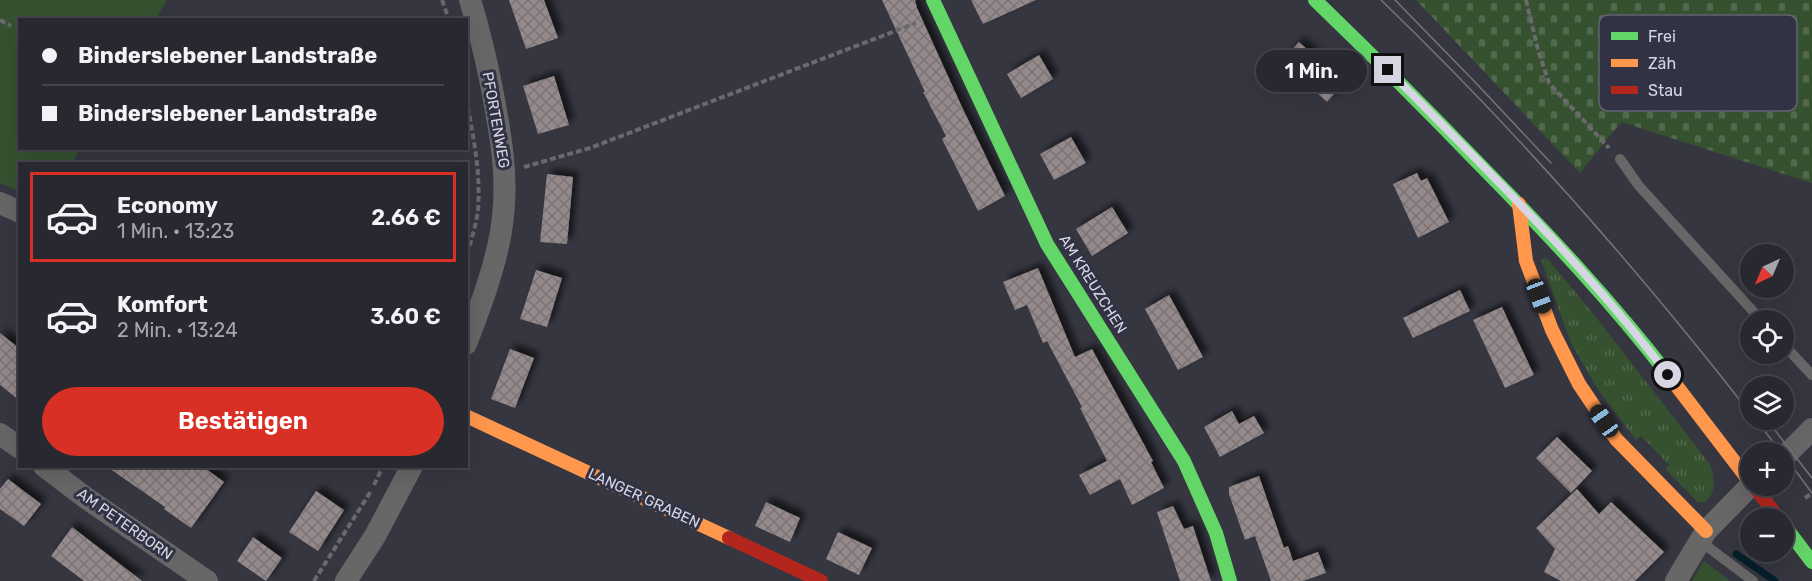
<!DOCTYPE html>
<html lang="de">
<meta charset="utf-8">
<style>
:root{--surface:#282830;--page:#303038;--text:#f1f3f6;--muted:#a5a6ab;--line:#44444c;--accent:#d93025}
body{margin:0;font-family:Rubik,sans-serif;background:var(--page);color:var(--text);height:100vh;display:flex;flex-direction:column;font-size:22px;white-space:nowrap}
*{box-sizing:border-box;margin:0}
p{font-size:20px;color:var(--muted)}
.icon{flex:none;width:33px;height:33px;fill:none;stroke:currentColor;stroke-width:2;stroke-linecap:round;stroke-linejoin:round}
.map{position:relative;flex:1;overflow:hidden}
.side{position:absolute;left:18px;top:162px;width:450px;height:306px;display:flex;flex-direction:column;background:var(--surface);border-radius:0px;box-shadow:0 6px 24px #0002,0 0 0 2px var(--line)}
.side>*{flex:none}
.banner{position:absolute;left:18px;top:18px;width:450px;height:132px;border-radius:0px;box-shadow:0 6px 24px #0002,0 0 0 2px var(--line);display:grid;align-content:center;height:132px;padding:0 24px;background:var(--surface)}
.needle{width:39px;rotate:224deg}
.fabs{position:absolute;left:1740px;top:244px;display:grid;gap:12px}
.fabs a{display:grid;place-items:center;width:54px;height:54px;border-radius:50%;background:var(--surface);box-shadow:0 6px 24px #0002,0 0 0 2px var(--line);font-size:30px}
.end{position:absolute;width:27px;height:27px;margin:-14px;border:8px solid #d5d6e2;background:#111;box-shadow:0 0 0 3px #111}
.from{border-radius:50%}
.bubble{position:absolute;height:42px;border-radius:21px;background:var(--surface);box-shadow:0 6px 24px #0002,0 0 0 2px var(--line);font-size:20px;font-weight:600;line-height:42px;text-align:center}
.car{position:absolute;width:18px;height:36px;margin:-18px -9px;border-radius:8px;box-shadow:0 0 4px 2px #0007;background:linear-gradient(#222 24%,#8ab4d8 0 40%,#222 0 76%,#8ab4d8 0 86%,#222 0)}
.banner b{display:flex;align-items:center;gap:21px;height:57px;font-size:22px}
.banner b+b{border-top:2px solid var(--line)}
.banner i{width:15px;height:15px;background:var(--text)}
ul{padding:10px 0 0;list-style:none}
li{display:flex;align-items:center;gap:18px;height:90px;margin:0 12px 9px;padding:0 12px;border:3px solid transparent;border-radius:0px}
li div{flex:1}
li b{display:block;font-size:22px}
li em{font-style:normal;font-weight:600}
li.selected{border-color:var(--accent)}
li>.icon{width:54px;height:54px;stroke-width:1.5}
.cta{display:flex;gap:12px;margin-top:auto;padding:12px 24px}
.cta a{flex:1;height:69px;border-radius:36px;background:var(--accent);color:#fff;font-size:24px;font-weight:600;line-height:69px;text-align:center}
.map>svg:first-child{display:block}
.grass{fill:url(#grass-tufts)}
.cemetery{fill:url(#cemetery-stones)}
.garden{fill:#365130}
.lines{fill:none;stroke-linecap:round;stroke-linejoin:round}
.stream{stroke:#051f2b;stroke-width:7}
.building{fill:url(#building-cross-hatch);filter:url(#shadow)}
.path{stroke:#6a696b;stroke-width:4;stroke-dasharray:6 3;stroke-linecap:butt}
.lane{stroke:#686666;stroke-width:10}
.street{stroke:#686666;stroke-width:22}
.fast{stroke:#63d668;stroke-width:14}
.slow{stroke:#ff974d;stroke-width:14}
.jam{stroke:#b3261e;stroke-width:14}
.tram{stroke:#757476;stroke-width:1.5}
.route{stroke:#d5d6e2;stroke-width:8}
.labels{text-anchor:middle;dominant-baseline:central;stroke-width:6;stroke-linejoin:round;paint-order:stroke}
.street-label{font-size:15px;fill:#d5d6e2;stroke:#313244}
.key{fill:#313244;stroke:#626373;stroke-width:1.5}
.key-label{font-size:16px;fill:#d5d6e2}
</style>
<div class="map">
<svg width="1812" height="581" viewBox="0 0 1812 581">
<defs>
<pattern id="grass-tufts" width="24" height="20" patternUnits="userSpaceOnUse" patternTransform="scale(1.5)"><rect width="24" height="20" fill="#365130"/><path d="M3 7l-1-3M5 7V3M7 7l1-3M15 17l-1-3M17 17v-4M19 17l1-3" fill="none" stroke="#52694e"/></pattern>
<pattern id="cemetery-stones" width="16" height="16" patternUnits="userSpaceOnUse" patternTransform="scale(1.5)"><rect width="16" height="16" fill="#365130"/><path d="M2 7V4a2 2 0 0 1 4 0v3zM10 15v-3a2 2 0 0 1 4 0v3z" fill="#52694e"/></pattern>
<pattern id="building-cross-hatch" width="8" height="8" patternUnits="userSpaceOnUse" patternTransform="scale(1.5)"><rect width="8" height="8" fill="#94898b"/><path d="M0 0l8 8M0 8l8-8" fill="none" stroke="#7b7376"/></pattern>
<filter id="shadow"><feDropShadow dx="5.5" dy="-5.5" stdDeviation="3" flood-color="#0009"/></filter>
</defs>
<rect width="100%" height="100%" fill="#353640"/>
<path class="grass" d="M1544,258H1547L1595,316L1709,463C1715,476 1717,493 1705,502H1698L1665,469L1669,465L1641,436L1636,440L1599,391L1571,343L1541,260Z"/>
<path class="cemetery" d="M1416,0H1812V183L1621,122L1580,173Z"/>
<path class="garden" d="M0,0H167L156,19L20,20V148L80,149L72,163L20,164L19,192L0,183Z
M1704,561L1730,581H1692Z"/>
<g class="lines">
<path class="stream" d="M1736,554L1775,581"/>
</g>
<path class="building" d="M509,0H544L558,38L526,49Z
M882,0H915L917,8L961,105L1005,196L978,211L942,139L946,136L923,92H925Z
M971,0H1036L983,24Z
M1299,42L1344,83L1327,102L1282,61Z
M1039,55L1053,79L1021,98L1007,74Z
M554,76L569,125L538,134L523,86Z
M1071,137L1086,163L1054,180L1040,154Z
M1417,173L1421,181L1427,178L1449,222L1418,238L1393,184Z
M547,174L573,177L567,244L540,242Z
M1112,207L1128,233L1092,256L1076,229Z
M1038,268L1075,357L1092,349L1153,461L1151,462L1164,488L1132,505L1120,479L1090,495L1079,475L1107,461L1080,408L1082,407L1047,341L1043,343L1027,305L1015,310L1003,282Z
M536,270L562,278L547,327L520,319Z
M1460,290L1470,311L1413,338L1403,318Z
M1169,295L1203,357L1178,370L1145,309Z
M1502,307L1534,375L1505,388L1473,320Z
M0,333L20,349V401L0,385Z
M510,349L534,358L515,408L491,399Z
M1232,411L1239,424L1254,416L1264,433L1220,457L1204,427Z
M1557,437L1592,471L1571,493L1536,458Z
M106,466H202L224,482L191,528L164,509L165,507Z
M1259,476L1284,548L1288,546L1293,561L1318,552L1326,573L1303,581H1271L1255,536L1245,540L1229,494V487Z
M8,479L41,504L24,526L0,509V489Z
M1577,489L1599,514L1611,502L1664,552L1635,581H1561L1544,572L1555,549L1536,528Z
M316,491L344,510L318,551L289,532Z
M766,502L800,518L790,542L755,526Z
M1173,506L1184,529L1193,526L1211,581H1180L1157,512Z
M72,527L142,581H84L51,556Z
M838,532L872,548L859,575L826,559Z
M253,537L282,558L266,581L237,561Z"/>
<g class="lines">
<path class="path" d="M442,0L449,20
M1526,0L1538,50L1549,83L1609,148
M0,20L11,26
M466,98C473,135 481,172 478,210C476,226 470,243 466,260
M524,167L590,148L916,23
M374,485L383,466
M1805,498L1812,493
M314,581L371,491"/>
<path class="lane" d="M1620,159L1639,186L1762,321
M1784,345L1812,375
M1700,541L1753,581"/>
<path class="street" d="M0,203L20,212
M466,344C481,305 499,258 503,216C508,172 500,132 492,89C486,59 479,29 470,0
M0,434L20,448
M1784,457L1812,429
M44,466L86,498L207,581
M346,581L375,536L412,466
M1676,581L1706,531L1750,486"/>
<path class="fast" d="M933,0L1047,244L1184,461L1216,533L1230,581
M1315,0C1372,55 1428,111 1483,168C1549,235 1612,302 1669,376
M1784,525L1812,562"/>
<path class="slow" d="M1519,204L1526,261L1552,330L1579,384L1616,439L1706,531
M1669,376L1750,482
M466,416L729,538"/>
<path class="jam" d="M1754,486L1779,519
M729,538L821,581"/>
<path class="tram" d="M1381,0C1514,128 1637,268 1750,413
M1395,0L1474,81L1551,163
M1756,420L1782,453
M1767,420L1812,478
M1784,455L1812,493"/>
</g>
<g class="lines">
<path class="route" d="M1388,70C1485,168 1585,265 1668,375"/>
</g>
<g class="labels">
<g class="street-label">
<text transform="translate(496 120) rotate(80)">PFORTENWEG</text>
<text transform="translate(1093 284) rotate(58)">AM KREUZCHEN</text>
<text transform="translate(644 498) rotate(25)">LANGER GRABEN</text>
<text transform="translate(125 524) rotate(35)">AM PETERBORN</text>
</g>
</g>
<rect x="1599" y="15" width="198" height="96" rx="9" class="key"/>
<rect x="1611" y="32" width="27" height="8" fill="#63d668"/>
<rect x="1611" y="59" width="27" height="8" fill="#ff974d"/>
<rect x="1611" y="86" width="27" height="8" fill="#b3261e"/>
<g class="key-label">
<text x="1648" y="42">Frei</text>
<text x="1648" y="69">Zäh</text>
<text x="1648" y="96">Stau</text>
</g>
</svg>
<div class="fabs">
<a><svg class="needle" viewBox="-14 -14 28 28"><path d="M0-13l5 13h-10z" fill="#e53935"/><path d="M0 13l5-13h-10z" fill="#a5a6ab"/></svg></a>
<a><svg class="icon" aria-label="locate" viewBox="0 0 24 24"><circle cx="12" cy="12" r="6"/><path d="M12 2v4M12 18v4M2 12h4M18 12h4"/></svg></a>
<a><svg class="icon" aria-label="layers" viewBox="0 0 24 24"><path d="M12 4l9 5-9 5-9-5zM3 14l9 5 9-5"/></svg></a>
<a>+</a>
<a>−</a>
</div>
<i class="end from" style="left:1668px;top:375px"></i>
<i class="end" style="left:1388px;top:70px"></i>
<div class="bubble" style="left:1256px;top:50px;width:111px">1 Min.</div>
<i class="car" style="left:1539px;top:296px;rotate:159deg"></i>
<i class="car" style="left:1604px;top:421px;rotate:325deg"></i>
<div class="banner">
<b><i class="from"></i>Binderslebener Landstraße</b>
<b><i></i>Binderslebener Landstraße</b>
</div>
<section class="side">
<ul>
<li class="selected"><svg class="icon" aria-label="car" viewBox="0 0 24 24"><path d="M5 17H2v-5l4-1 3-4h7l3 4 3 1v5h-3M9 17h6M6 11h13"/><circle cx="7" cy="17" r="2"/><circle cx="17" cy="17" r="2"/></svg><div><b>Economy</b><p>1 Min. · 13:23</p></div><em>2.66 €</em></li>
<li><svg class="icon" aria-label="car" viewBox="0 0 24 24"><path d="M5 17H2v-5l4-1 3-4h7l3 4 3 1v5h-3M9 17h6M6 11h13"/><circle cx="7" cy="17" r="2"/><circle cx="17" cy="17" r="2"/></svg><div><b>Komfort</b><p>2 Min. · 13:24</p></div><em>3.60 €</em></li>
</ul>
<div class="cta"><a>Bestätigen</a></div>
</section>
</div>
